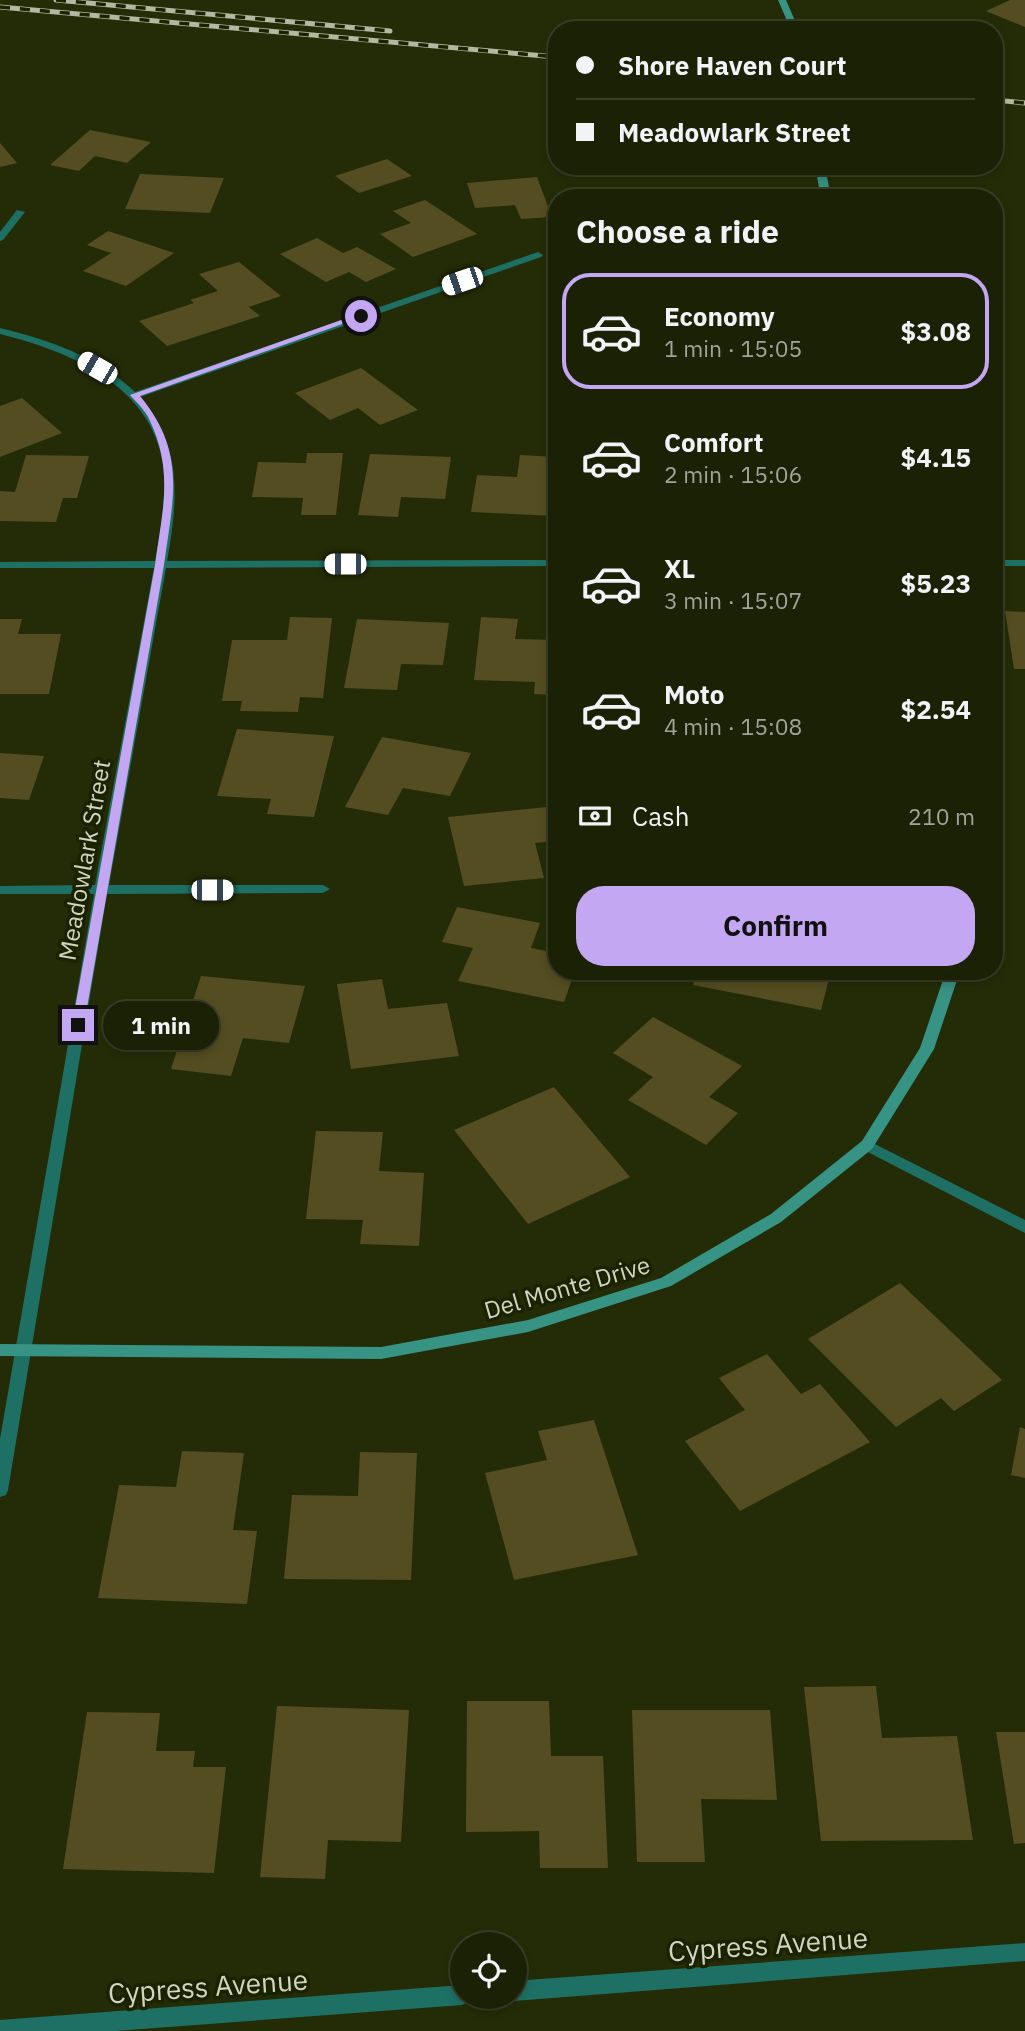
<!DOCTYPE html>
<meta charset="utf-8">
<style>
:root{--surface:#1b2105;--page:#282e13;--text:#f1f3f6;--muted:#a0a39a;--line:#393e27;--accent:#c3a7f2}
body{margin:0;font-family:"IBM Plex Sans",sans-serif;background:var(--page);color:var(--text);height:100vh;display:flex;flex-direction:column;font-size:26px;white-space:nowrap}
*{box-sizing:border-box;margin:0}
p{font-size:23px;color:var(--muted)}
.icon{flex:none;width:38px;height:38px;fill:none;stroke:currentColor;stroke-width:2;stroke-linecap:round;stroke-linejoin:round}
.map{position:relative;flex:1;overflow:hidden}
.details{position:absolute;left:548px;top:189px;width:455px;height:791px;display:flex;flex-direction:column;background:var(--surface);border-radius:28px;box-shadow:0 4px 10px #0003,0 0 0 2px var(--line)}
.details>*{flex:none}
.banner{position:absolute;left:548px;top:21px;width:455px;height:154px;border-radius:28px;box-shadow:0 4px 10px #0003,0 0 0 2px var(--line);display:grid;align-content:center;height:154px;padding:0 28px;background:var(--surface)}
.buttons{position:absolute;left:450px;top:1932px;display:grid;gap:14px}
.buttons a{display:grid;place-items:center;width:77px;height:77px;border-radius:50%;background:var(--surface);box-shadow:0 4px 10px #0003,0 0 0 2px var(--line);font-size:35px}
.end{position:absolute;width:32px;height:32px;margin:-16px;border:9px solid #c3a7f2;background:#111;box-shadow:0 0 0 4px #111}
.from{border-radius:50%}
.bubble{position:absolute;height:49px;border-radius:24px;background:var(--surface);box-shadow:0 4px 10px #0003,0 0 0 2px var(--line);font-size:23px;font-weight:800;line-height:49px;text-align:center}
.car{position:absolute;width:21px;height:42px;margin:-21px -10px;border-radius:9px;box-shadow:0 0 5px 2px #0007;background:linear-gradient(#fff 24%,#345 0 40%,#fff 0 76%,#345 0 86%,#fff 0)}
.banner b{display:flex;align-items:center;gap:24px;height:66px;font-size:26px}
.banner b+b{border-top:2px solid var(--line)}
.banner i{width:18px;height:18px;background:var(--text)}
ul{padding:0;list-style:none}
li{display:flex;align-items:center;gap:21px;height:116px;margin:0 14px 10px;padding:0 14px;border:4px solid transparent;border-radius:28px}
li div{flex:1}
li b{display:block;font-size:26px}
li em{font-style:normal;font-weight:800}
li.active{border-color:var(--accent)}
li>.icon{width:63px;height:63px;stroke-width:1.5}
h2{padding:0 28px;font-size:32px;line-height:84px}
.pay{display:flex;align-items:center;gap:18px;height:77px;padding:0 28px;font-size:26px}
.pay p{margin-inline-start:auto}
.button{display:flex;gap:14px;margin-top:auto;padding:14px 28px}
.button a{flex:1;height:80px;border-radius:28px;background:var(--accent);color:#111;font-size:28px;font-weight:800;line-height:80px;text-align:center}
.map>svg:first-child{display:block}
.building{fill:#544d21}
.lines{fill:none;stroke-linecap:round;stroke-linejoin:round}
.street{fill:#1e7064;fill-rule:evenodd}
.secondary{fill:#379384;fill-rule:evenodd}
.rail-casing{stroke:#b2b8a1;stroke-width:5}
.rail{stroke:#1a2200;stroke-width:3.5;stroke-dasharray:10;stroke-linecap:butt}
.route{fill:#c3a7f2}
.labels{text-anchor:middle;dominant-baseline:central;stroke-width:7;stroke-linejoin:round;paint-order:stroke}
.street-label{font-size:24px;fill:#cfd5c1;stroke:#1a2200}
.near-street-label{font-size:28px;fill:#cfd5c1;stroke:#1a2200}
</style>
<div class="map">
<svg width="1025" height="2031" viewBox="0 0 1025 2031">
<rect width="100%" height="100%" fill="#242c07"/>
<path class="building" d="M1010,0H1025V27L986,11Z
M90,130L151,142L127,163L95,156L79,171L50,165Z
M0,143L17,163L0,167Z
M387,159L412,176L359,193L335,176Z
M140,174L224,178L210,213L125,209Z
M537,177L552,217L521,219L515,205L475,208L467,183Z
M425,200L477,234L413,257L380,234L411,223L393,211Z
M108,231L174,253L126,286L83,271L111,253L87,245Z
M317,238L343,253L357,247L396,269L366,282L349,272L326,282L280,254Z
M239,262L281,296L249,307L260,316L167,346L139,321L194,303L190,300L218,291L199,274Z
M361,368L418,410L380,425L358,408L330,420L295,393Z
M22,398L62,433L0,457V406Z
M307,453H343L336,515H301L303,498L252,497L258,462L306,463Z
M370,454L451,457L445,499L401,497L398,517L358,515Z
M26,455L89,456L77,498H63L56,522L0,521V491L15,492Z
M520,455L556,457V516L471,512L477,475L517,477Z
M1005,611L1025,612V669H1014Z
M290,617L332,618L323,698L300,697L298,712L240,711L242,701H222L232,640H287Z
M481,617L518,619L515,639L556,640V695L534,694L535,682L474,680Z
M0,619H22L18,634H61L49,694H0Z
M357,619L449,623L443,665L401,664L397,690L344,688Z
M237,729L334,736L314,817L267,814L271,799L217,796Z
M382,737L471,753L450,796L403,788L388,815L345,807Z
M0,753L44,756L29,800L0,798Z
M556,806V841L535,843L544,878L464,886L448,817Z
M457,907L540,923L531,948L556,953V971H575L564,1002L458,981L473,948L442,942Z
M697,971H831L821,1010L693,985Z
M201,976L305,986L289,1043L243,1038L231,1076L171,1069Z
M382,979L388,1009L447,1003L459,1056L351,1069L337,984Z
M653,1017L742,1066L709,1097L738,1113L706,1145L628,1100L653,1077L613,1053Z
M554,1087L630,1177L528,1224L454,1130Z
M316,1131L383,1132L379,1171L424,1173L419,1246L360,1244L363,1220L306,1219Z
M900,1283L1002,1380L954,1411L941,1398L896,1427L808,1339Z
M767,1354L801,1394L820,1384L870,1442L740,1511L685,1441L745,1410L719,1378Z
M594,1420L638,1555L514,1580L485,1473L547,1460L538,1431Z
M1020,1427L1025,1429V1478L1011,1475Z
M182,1451L244,1453L233,1530L257,1531L247,1604L98,1598L119,1485L176,1487Z
M360,1452L417,1453L411,1580L284,1579L292,1495L358,1496Z
M876,1686L882,1738L957,1736L973,1840L821,1841L804,1687Z
M467,1701H549L551,1756H603L608,1868H540L539,1831L466,1832Z
M277,1706L409,1710L401,1842L328,1840L325,1879L260,1877Z
M632,1710H770L777,1800L701,1799L705,1862H637Z
M87,1712L160,1713L156,1751H195L193,1767H226L214,1873L63,1869Z
M996,1732H1025V1843L1014,1844Z"/>
<g class="lines">
<path class="street" d="M17,210L25,212L3,240L0,241V232Z
M538,252L543,255L541,257L140,397C183,447 178,500 167,561L556,560V566L166,568L109,885H323L330,889L323,893L107,894L8,1490L6,1495L0,1497V1439L94,894H0V886L95,885L154,568H0V562L155,561C161,530 167,496 163,464C151,385 69,351 0,334V328C49,340 97,356 135,392Z
M994,560H1025V566H994Z
M867,1140L1025,1220V1233L862,1149L860,1145L862,1141Z
M1025,1943V1961L514,2001L507,1997H514V1981Z
M462,1985V1997H471L469,2002L462,2005L115,2031H0V2020Z"/>
<path class="secondary" d="M778,0H786L799,30H791Z
M815,166H825L831,198H821Z
M946,971H960L934,1049L872,1149L781,1222L671,1286L528,1332L381,1359L0,1356V1344L381,1347L528,1320L661,1278L771,1214L862,1141L920,1048Z"/>
<defs>
<path id="rail" d="M56,0L390,31
M0,7L556,57
M994,100L1025,103"/>
</defs>
<use href="#rail" class="rail-casing"/>
<use href="#rail" class="rail"/>
</g>
<path class="route" d="M358,314L365,316L140,396C187,453 173,498 164,565L84,1025L82,1028H74L72,1025L155,565C162,512 174,472 150,421C146,411 137,403 130,395Z"/>
<g class="labels">
<g class="street-label">
<text transform="translate(84 860) rotate(-80)">Meadowlark Street</text>
<text transform="translate(567 1287) rotate(-16)">Del Monte Drive</text>
</g>
<g class="near-street-label">
<text transform="translate(768 1944) rotate(-4)">Cypress Avenue</text>
<text transform="translate(208 1986) rotate(-4)">Cypress Avenue</text>
</g>
</g>
</svg>
<div class="buttons">
<a><svg class="icon" aria-label="locate" viewBox="0 0 24 24"><circle cx="12" cy="12" r="6"/><path d="M12 2v4M12 18v4M2 12h4M18 12h4"/></svg></a>
</div>
<i class="end from" style="left:361px;top:316px"></i>
<i class="end" style="left:78px;top:1025px"></i>
<div class="bubble" style="left:103px;top:1001px;width:116px">1 min</div>
<i class="car" style="left:462px;top:281px;rotate:251deg"></i>
<i class="car" style="left:97px;top:368px;rotate:300deg"></i>
<i class="car" style="left:345px;top:564px;rotate:270deg"></i>
<i class="car" style="left:212px;top:890px;rotate:90deg"></i>
<div class="banner">
<b><i class="from"></i>Shore Haven Court</b>
<b><i></i>Meadowlark Street</b>
</div>
<section class="details">
<h2>Choose a ride</h2>
<ul>
<li class="active"><svg class="icon" aria-label="car" viewBox="0 0 24 24"><path d="M5 17H2v-5l4-1 3-4h7l3 4 3 1v5h-3M9 17h6M6 11h13"/><circle cx="7" cy="17" r="2"/><circle cx="17" cy="17" r="2"/></svg><div><b>Economy</b><p>1 min · 15:05</p></div><em>$3.08</em></li>
<li><svg class="icon" aria-label="car" viewBox="0 0 24 24"><path d="M5 17H2v-5l4-1 3-4h7l3 4 3 1v5h-3M9 17h6M6 11h13"/><circle cx="7" cy="17" r="2"/><circle cx="17" cy="17" r="2"/></svg><div><b>Comfort</b><p>2 min · 15:06</p></div><em>$4.15</em></li>
<li><svg class="icon" aria-label="car" viewBox="0 0 24 24"><path d="M5 17H2v-5l4-1 3-4h7l3 4 3 1v5h-3M9 17h6M6 11h13"/><circle cx="7" cy="17" r="2"/><circle cx="17" cy="17" r="2"/></svg><div><b>XL</b><p>3 min · 15:07</p></div><em>$5.23</em></li>
<li><svg class="icon" aria-label="car" viewBox="0 0 24 24"><path d="M5 17H2v-5l4-1 3-4h7l3 4 3 1v5h-3M9 17h6M6 11h13"/><circle cx="7" cy="17" r="2"/><circle cx="17" cy="17" r="2"/></svg><div><b>Moto</b><p>4 min · 15:08</p></div><em>$2.54</em></li>
</ul>
<div class="pay"><svg class="icon" aria-label="cash" viewBox="0 0 24 24"><path d="M3 7h18v10H3z"/><circle cx="12" cy="12" r="2"/></svg>Cash<p>210 m</p></div>
<div class="button"><a>Confirm</a></div>
</section>
</div>
